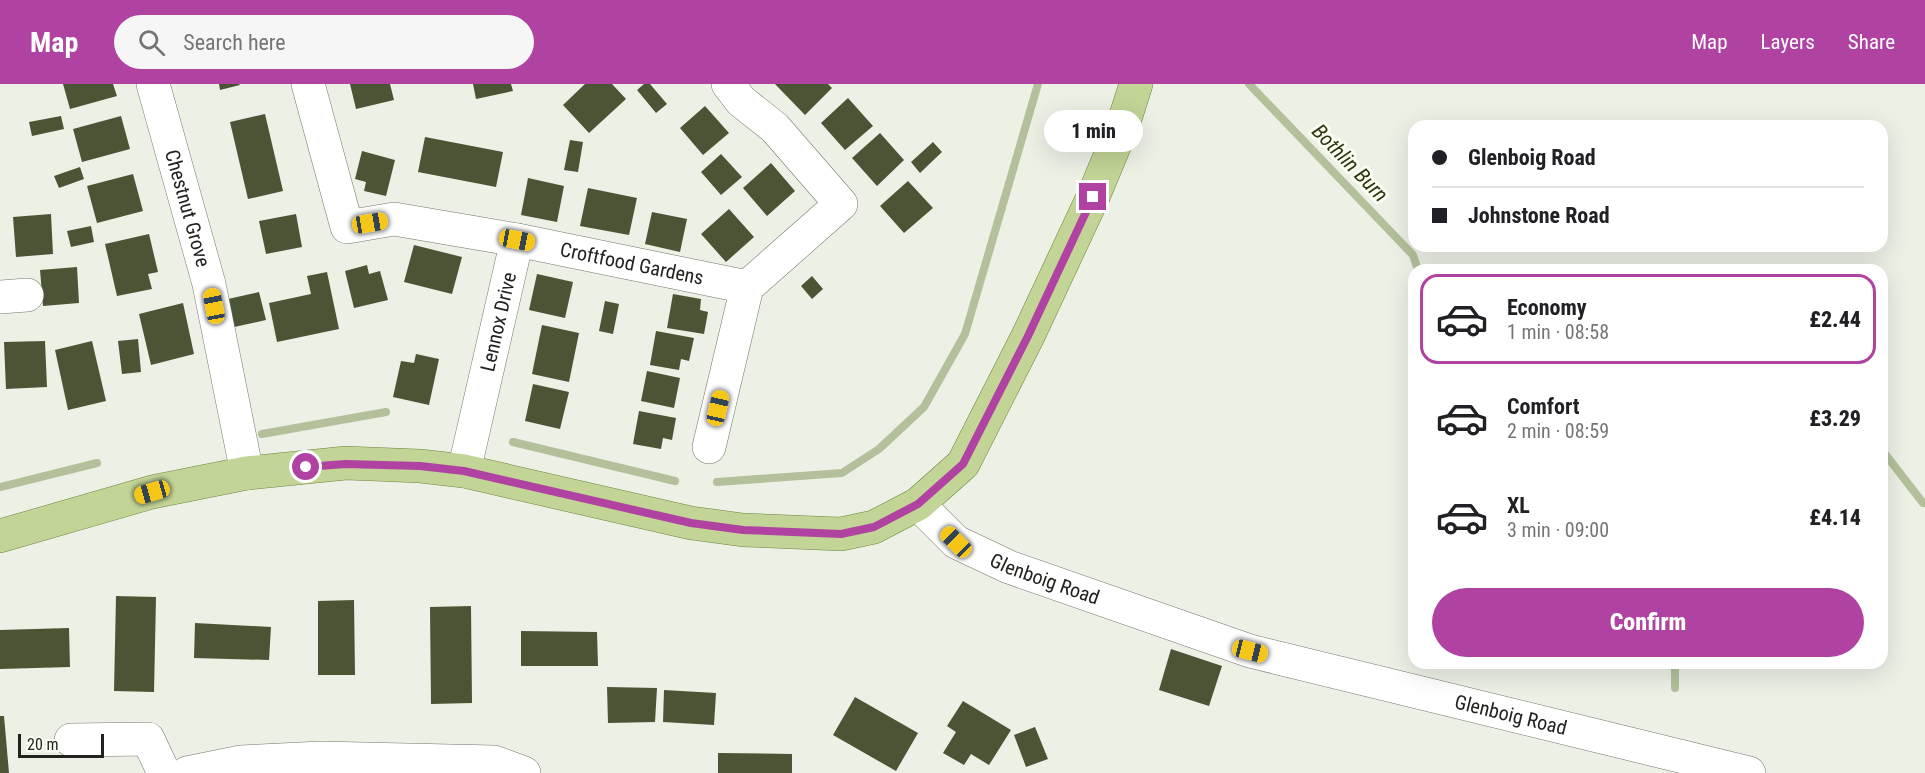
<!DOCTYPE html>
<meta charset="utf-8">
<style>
:root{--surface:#fff;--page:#f6f6f6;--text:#202124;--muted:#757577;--line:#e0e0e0;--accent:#b042a1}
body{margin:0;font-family:"Roboto Condensed",sans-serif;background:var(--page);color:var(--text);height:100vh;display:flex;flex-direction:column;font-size:22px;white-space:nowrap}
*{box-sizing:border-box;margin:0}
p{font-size:20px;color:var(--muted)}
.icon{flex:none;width:33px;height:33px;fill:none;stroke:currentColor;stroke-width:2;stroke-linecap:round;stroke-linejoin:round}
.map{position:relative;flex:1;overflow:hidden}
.details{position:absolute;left:1408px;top:180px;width:480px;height:405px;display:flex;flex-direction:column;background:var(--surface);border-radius:18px;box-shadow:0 6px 24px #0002}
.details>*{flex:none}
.hud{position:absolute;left:1408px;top:36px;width:480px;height:132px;border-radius:18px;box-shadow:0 6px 24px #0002;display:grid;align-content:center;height:132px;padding:0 24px;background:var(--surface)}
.scale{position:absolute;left:18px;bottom:15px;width:86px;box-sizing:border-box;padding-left:6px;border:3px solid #21231f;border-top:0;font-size:16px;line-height:21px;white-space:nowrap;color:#21231f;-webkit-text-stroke:4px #f9fdf2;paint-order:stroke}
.end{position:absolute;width:27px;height:27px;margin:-14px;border:8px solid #b042a1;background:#fff;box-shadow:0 0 0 3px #fff}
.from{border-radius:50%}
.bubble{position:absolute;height:42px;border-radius:21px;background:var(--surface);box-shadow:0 6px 24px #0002;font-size:20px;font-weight:800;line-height:42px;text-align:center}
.car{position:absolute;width:18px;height:36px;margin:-18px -9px;border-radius:8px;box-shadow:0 0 4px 2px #0007;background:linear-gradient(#f5c518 24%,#345 0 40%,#f5c518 0 76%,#345 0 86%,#f5c518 0)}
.hud b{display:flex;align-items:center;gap:21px;height:57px;font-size:22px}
.hud b+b{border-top:2px solid var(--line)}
.hud i{width:15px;height:15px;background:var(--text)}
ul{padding:10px 0 0;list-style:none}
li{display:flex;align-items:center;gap:18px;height:90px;margin:0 12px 9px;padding:0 12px;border:3px solid transparent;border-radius:18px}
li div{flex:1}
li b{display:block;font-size:22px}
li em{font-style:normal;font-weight:800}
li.active{border-color:var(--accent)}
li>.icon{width:54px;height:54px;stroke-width:1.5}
.cta{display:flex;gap:12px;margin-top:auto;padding:12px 24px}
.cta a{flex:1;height:69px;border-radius:36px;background:var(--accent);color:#fff;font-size:24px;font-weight:800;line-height:69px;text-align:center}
header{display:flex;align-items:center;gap:36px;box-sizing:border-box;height:84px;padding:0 30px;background:var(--accent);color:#fff}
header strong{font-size:28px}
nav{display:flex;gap:33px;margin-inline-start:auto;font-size:21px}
.search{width:420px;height:54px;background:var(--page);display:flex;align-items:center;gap:15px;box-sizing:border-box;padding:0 21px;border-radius:33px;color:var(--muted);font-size:22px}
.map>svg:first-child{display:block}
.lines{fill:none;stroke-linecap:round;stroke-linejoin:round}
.stream{stroke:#b3c09b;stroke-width:8}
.building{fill:#4b5535}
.minor-casing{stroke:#74776e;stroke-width:34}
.major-casing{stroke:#6f843f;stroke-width:34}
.minor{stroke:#fff;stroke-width:33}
.major{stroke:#c2d496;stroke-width:33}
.route{stroke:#b042a1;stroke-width:8}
.labels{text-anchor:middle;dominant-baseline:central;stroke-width:6;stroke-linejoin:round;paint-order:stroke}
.street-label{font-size:20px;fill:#21231f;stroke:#f9fdf2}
.water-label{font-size:21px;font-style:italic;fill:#2c370c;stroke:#f9fdf2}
</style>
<header>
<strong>Map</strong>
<div class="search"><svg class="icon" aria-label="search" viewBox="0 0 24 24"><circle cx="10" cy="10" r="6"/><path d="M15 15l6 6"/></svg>Search here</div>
<nav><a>Map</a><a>Layers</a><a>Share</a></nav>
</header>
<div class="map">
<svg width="1925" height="689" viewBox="0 0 1925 689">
<rect width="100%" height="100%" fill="#ecf0e5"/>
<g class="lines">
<path class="stream" d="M1249,0L1413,171L1418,186
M262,350L386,328
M513,358L675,397
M1882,366L1923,419H1925
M717,398L842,389L879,365L924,323L965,250L1038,0
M0,403L97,379
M1675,604V579"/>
</g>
<path class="building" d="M63,0H113L117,12L70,25Z
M219,0H239L240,1L220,6Z
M350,0H390L394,16L356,25Z
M473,0H511L513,7L476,15Z
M585,0H612L626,15L589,49L563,21Z
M644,0H650L667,20L656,29L637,6Z
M775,0H828L832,4L805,31Z
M848,14L873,42L845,66L821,39Z
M705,22L729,49L703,71L680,44Z
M265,30L283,107L248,115L230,38Z
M61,32L64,45L32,52L29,38Z
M121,32L130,65L82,78L73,45Z
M880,49L904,76L877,102L852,74Z
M425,53L503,68L496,103L418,88Z
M570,56L583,58L578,88L564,86Z
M933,58L942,68L920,89L911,78Z
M362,67L395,76L386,112L364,107L366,98L355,95Z
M721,70L742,93L721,111L701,88Z
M771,79L795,107L767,132L743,104Z
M80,83L84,95L59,104L54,92Z
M133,90L143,127L97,139L87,102Z
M528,94L564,102L557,138L521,131Z
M908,97L933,124L904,149L880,122Z
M588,104L637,114L629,151L580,142Z
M729,125L754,153L726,178L701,150Z
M652,128L687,135L680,168L645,160Z
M51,130L53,170L16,173L13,133Z
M296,130L302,163L266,170L259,137Z
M91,142L94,158L71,163L67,147Z
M149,150L158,188L148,190L152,205L117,212L105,160Z
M414,161L462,173L452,210L404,198Z
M367,181L369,190L380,187L388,216L354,224L345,187Z
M77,183L79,219L43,222L40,186Z
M327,188L339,245L277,258L269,219L311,210L307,192Z
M537,190L573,198L565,234L529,226Z
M812,192L823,205L812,215L801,202Z
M259,208L266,236L234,243L228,215Z
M673,210L701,215L700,226L708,228L704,250L667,244Z
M605,217L619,220L613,250L599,247Z
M183,219L194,270L151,281L139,230Z
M542,241L579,249L569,298L532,290Z
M656,247L694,254L689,277L681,275L679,286L650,281Z
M138,255L141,288L122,290L118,257Z
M45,257L47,303L6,305L4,258Z
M92,257L106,317L68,326L55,266Z
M416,270L439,275L429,321L393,313L401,277L414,279Z
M647,287L680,294L674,324L641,317Z
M533,300L569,308L560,345L525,337Z
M639,327L676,334L672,356L663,354L661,365L633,360Z
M116,512L156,513L154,608L114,607Z
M354,516L355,591H318V517Z
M471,522L472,619L431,620L430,523Z
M195,539L271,543L269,576L194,574Z
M69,544L70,583L0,585V546Z
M521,547L597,548L598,582H521Z
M1171,565L1222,582L1209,622L1159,606Z
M607,603L657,604L655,638L608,639Z
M664,606L716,609L714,641L663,638Z
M855,613L918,649L896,687L833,651Z
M963,617L1011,646L989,681L971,670L964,681L943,669L956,648L947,642Z
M0,632H4L9,689H0Z
M1035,643L1048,675L1026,683L1014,651Z
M718,669L792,670V689H718Z"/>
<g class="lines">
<defs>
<g id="minor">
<path id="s1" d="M153,0L209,200L247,389"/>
<path id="s2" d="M308,0L347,143L394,135L517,156L747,203L841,120L775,44L741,17L728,0"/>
<path d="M0,213L27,211"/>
<path d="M709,363L747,203"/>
<path id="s3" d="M464,387L517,156"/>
<path id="s4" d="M918,420L956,458L1009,483L1250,567L1749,689"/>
<path d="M71,656L148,655L164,689"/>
<path d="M187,689L241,678L321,674L494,678L524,689"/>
</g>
<path id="major" d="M0,452L152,408L247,389L346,379L420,382L464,387L691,439L743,446L841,450L874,443L918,420L963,380L1028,252L1093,113L1123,41L1136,0"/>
</defs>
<use href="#minor" class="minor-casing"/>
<use href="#major" class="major-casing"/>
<use href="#minor" class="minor"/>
<use href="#major" class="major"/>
</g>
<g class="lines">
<path class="route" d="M306,383L345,380L420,382L464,387L691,439L743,446L841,450L874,443L918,420L963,380L1028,252L1093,113"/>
</g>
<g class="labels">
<g class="street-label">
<text stroke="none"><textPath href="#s1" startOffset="129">Chestnut Grove</textPath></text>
<text stroke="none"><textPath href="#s2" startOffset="438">Croftfood Gardens</textPath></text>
<text stroke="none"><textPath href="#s3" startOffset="153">Lennox Drive</textPath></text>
<text stroke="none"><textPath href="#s4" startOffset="150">Glenboig Road</textPath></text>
<text stroke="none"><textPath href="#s4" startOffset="636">Glenboig Road</textPath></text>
</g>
<g class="water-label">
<text transform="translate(1350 79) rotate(46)">Bothlin Burn</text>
</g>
</g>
</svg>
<div class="scale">20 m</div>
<i class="end from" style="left:306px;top:383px"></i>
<i class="end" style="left:1093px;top:113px"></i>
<div class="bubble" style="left:1044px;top:26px;width:99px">1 min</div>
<i class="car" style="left:370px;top:139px;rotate:81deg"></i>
<i class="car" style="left:517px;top:156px;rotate:101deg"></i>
<i class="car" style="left:214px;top:222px;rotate:349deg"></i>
<i class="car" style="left:718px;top:324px;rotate:13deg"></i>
<i class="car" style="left:152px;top:408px;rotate:254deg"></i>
<i class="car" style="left:956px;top:458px;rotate:315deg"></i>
<i class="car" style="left:1250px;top:567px;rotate:104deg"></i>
<div class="hud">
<b><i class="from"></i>Glenboig Road</b>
<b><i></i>Johnstone Road</b>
</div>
<section class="details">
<ul>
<li class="active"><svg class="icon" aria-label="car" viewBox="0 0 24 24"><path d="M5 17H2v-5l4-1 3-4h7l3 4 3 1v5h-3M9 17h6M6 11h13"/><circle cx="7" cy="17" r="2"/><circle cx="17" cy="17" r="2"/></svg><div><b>Economy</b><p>1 min · 08:58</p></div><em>£2.44</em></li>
<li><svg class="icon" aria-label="car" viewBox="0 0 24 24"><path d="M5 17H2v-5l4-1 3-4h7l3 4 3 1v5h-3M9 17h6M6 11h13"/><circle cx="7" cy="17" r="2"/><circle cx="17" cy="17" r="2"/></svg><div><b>Comfort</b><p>2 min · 08:59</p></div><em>£3.29</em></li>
<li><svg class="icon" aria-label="car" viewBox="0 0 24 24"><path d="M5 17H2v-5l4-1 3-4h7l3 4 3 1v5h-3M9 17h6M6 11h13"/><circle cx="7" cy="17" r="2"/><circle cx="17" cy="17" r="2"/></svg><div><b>XL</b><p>3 min · 09:00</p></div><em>£4.14</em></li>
</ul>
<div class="cta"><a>Confirm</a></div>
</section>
</div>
